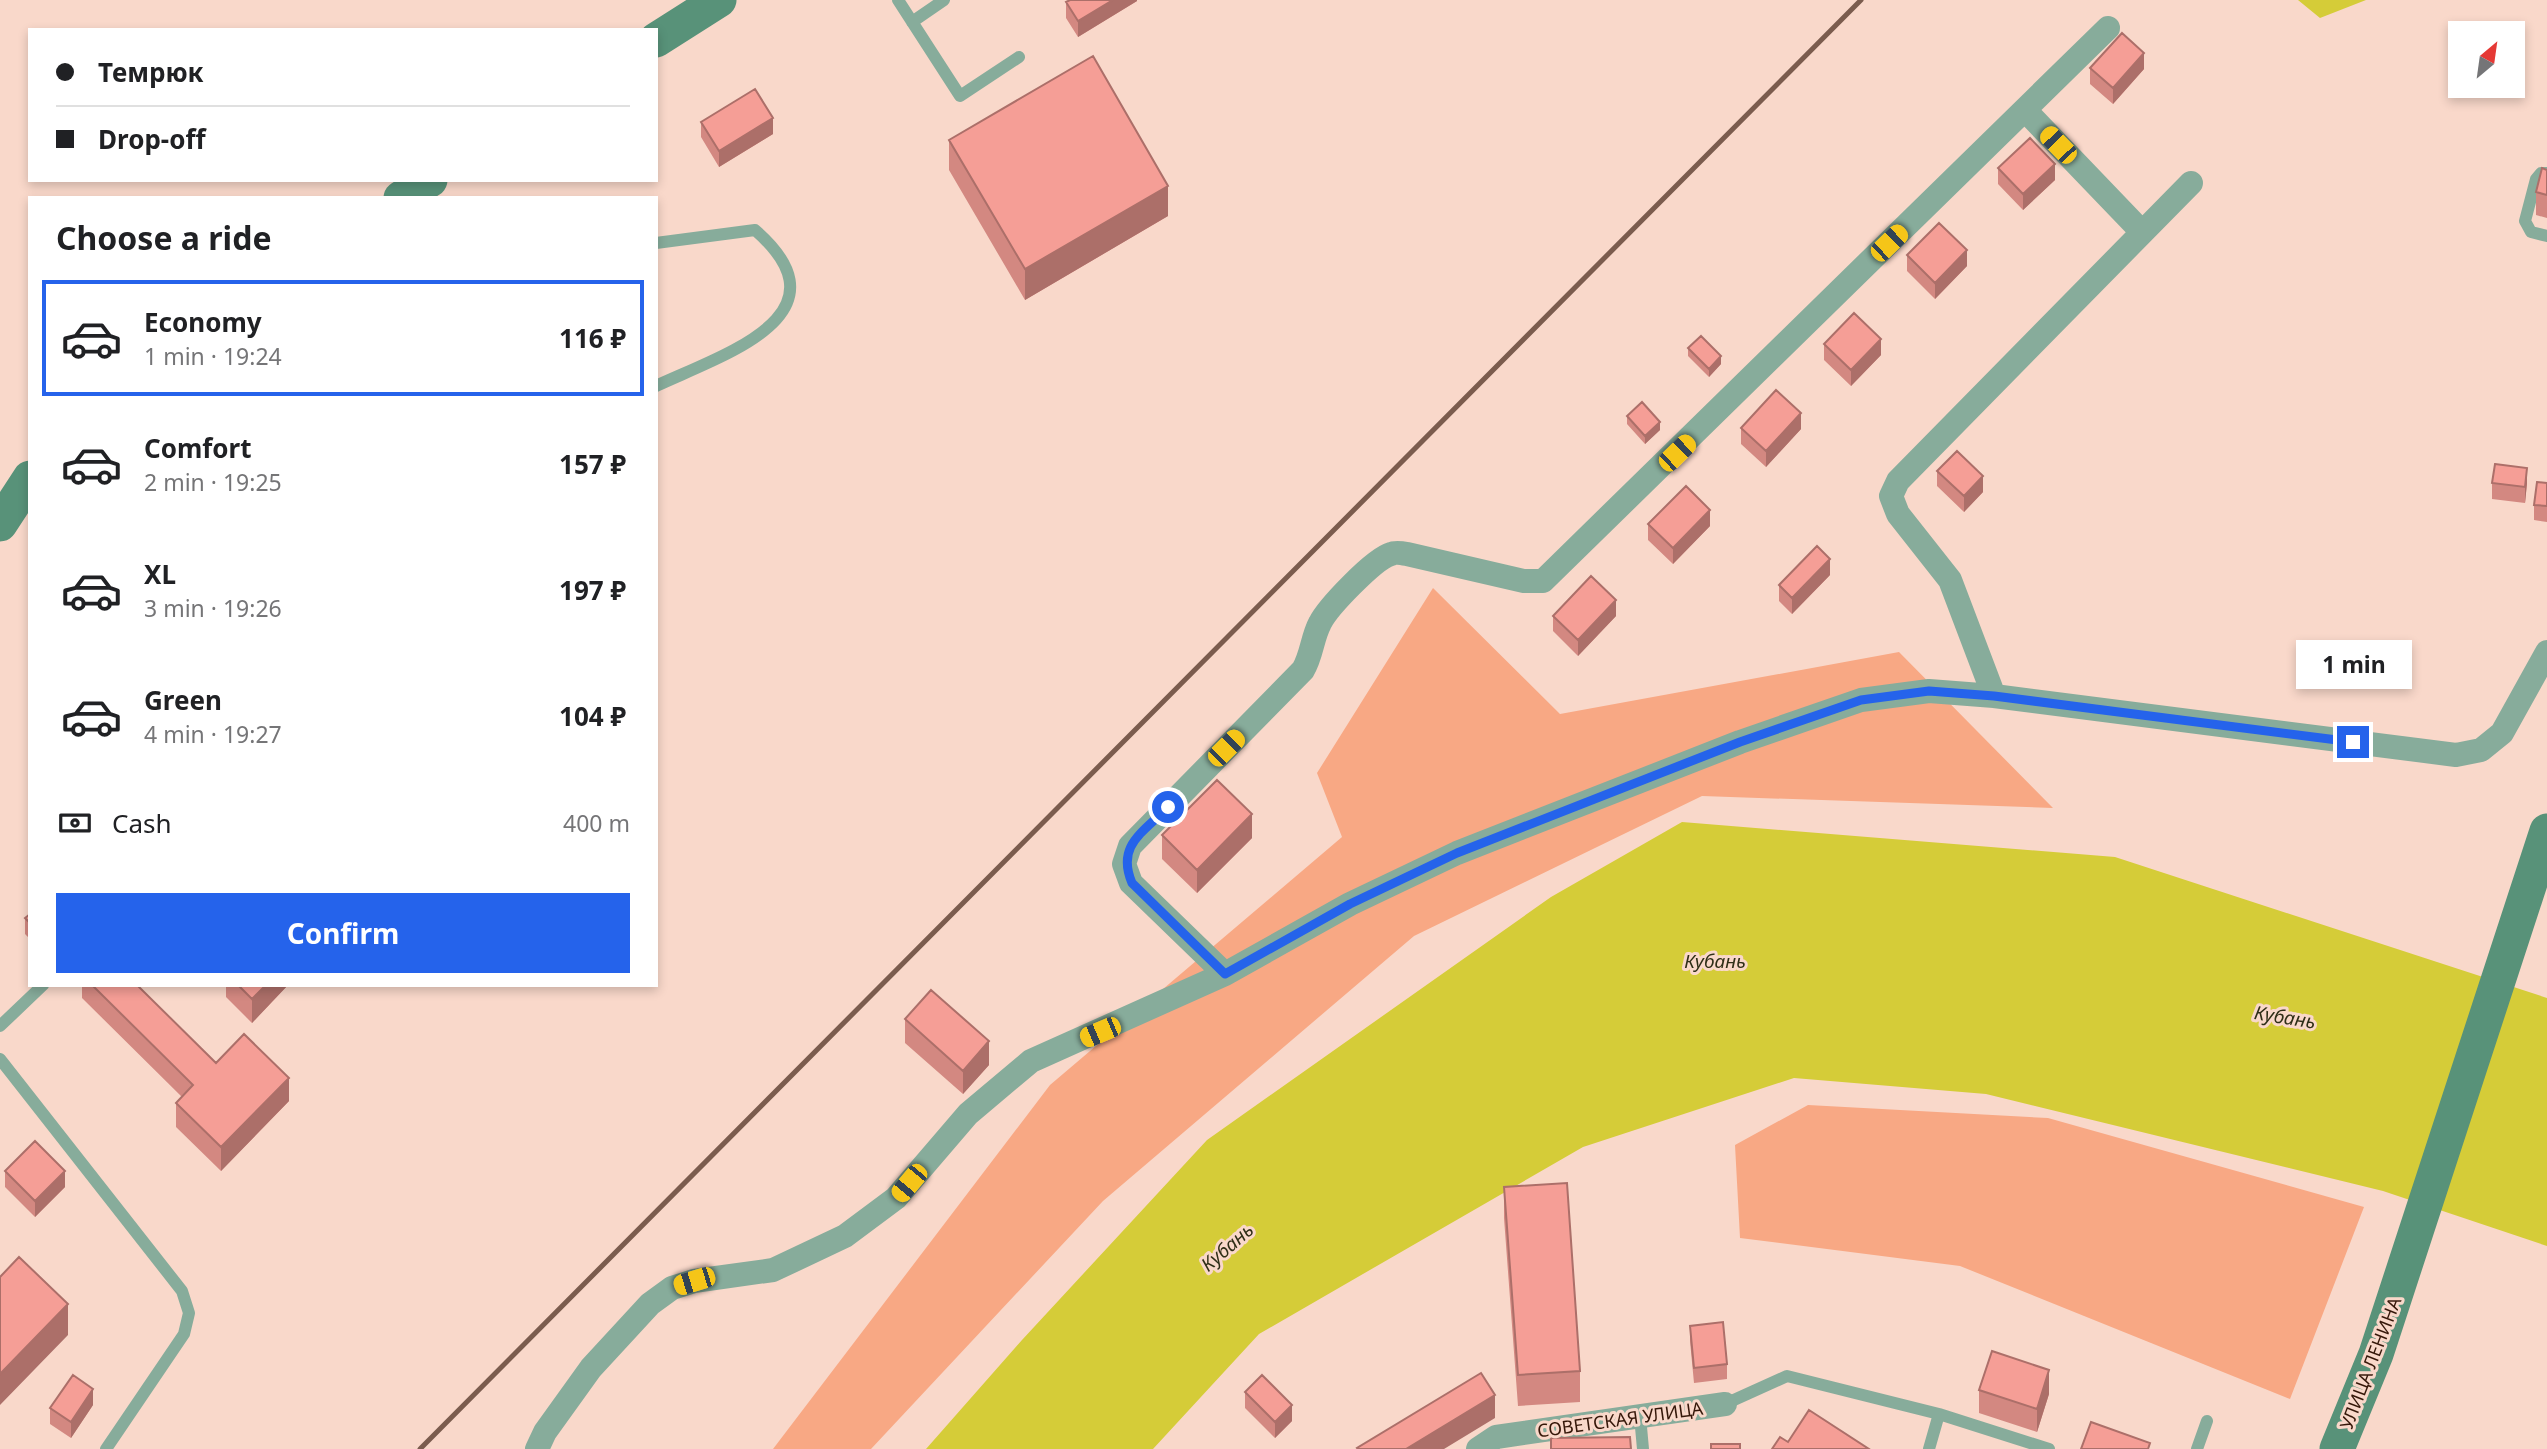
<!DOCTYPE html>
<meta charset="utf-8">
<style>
:root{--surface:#fff;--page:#f6f6f6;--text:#202124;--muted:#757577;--line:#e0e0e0;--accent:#2563eb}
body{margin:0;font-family:"Noto Sans",sans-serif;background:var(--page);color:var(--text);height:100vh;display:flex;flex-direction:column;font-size:26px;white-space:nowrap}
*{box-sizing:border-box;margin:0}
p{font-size:23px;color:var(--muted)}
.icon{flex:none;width:38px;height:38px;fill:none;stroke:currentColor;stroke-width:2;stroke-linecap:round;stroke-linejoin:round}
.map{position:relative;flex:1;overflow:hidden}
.details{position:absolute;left:28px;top:196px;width:630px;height:791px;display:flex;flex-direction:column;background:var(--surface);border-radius:0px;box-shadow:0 4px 10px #0003}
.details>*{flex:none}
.banner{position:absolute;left:28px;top:28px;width:630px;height:154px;border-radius:0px;box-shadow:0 4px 10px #0003;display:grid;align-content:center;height:154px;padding:0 28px;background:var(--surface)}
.needle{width:46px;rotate:29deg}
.tools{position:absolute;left:2448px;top:21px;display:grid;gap:14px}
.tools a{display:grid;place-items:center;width:77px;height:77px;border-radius:0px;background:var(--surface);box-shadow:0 4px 10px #0003;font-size:35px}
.end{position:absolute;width:32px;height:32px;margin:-16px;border:9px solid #2563eb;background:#fff;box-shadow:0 0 0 4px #fff}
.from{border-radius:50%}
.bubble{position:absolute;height:49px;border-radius:0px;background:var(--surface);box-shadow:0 4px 10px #0003;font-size:23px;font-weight:700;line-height:49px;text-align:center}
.car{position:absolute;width:21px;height:42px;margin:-21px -10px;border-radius:9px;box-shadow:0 0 5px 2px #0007;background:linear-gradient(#f5c518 24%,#345 0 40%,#f5c518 0 76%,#345 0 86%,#f5c518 0)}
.banner b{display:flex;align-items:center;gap:24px;height:66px;font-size:26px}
.banner b+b{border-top:2px solid var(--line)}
.banner i{width:18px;height:18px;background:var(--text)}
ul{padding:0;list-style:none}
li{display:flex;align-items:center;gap:21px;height:116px;margin:0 14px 10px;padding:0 14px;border:4px solid transparent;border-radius:0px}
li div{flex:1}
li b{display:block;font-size:26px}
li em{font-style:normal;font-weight:700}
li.selected{border-color:var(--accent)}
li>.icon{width:63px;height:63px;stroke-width:1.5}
h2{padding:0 28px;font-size:32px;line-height:84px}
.pay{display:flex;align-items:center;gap:18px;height:77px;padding:0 28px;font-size:26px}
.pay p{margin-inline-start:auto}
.action{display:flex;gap:14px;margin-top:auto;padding:14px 28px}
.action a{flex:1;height:80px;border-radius:0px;background:var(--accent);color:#fff;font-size:28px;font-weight:700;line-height:80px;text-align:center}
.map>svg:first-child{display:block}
.green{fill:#f8a884}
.water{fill:#d5cc38}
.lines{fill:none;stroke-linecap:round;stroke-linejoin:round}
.lane{stroke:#87ac9b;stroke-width:12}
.street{stroke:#87ac9b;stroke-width:24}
.secondary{stroke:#589279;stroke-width:35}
.rail{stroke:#7b5c4e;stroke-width:5}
.wall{fill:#d38881}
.shaded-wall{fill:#ac6f69}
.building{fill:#f59e96;stroke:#ac6f69;stroke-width:2}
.route{stroke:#2563eb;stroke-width:9}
.labels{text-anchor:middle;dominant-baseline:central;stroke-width:6;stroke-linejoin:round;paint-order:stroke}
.street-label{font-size:18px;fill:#351709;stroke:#f9d8ca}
.water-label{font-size:19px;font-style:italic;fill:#2f2e17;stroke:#f9d8ca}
</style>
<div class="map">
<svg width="2547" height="1449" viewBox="0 0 2547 1449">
<rect width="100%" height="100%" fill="#f9d8ca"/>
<path class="green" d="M1433,588L1560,714L1899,652L2053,808L1702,796L1414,936L1103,1201L871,1449H773L1050,1085L1342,837L1317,773Z
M1808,1105L2048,1118L2364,1207L2290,1399L1960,1266L1740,1238L1735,1145Z"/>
<path class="water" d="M2298,0H2366L2320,18Z
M1682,822L2115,857L2547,998V1246L2383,1191L1986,1094L1794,1078L1583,1147L1259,1334L1153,1449H926L1022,1340L1207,1140L1551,897Z"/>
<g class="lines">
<path class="lane" d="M898,0L960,96L1019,57
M912,22L944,0
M2547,173H2541L2536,179L2525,221L2531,232L2547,236
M656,243L755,230C853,315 722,355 656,386
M0,1026L43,985
M0,1059L182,1291L189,1313L184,1334L106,1449
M1725,1404L1787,1376L1939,1414L2049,1449
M1640,1416L1643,1449
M1929,1449L1939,1414
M2197,1449L2207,1421"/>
<path class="street" d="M2025,110L2142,232
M1994,696L1950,580L1898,514L1891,496L1898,481L2191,183
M1225,974L1131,883L1124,864L1130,846L1303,670C1312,655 1312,638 1320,623C1328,607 1374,559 1391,554C1395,552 1402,553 1407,554L1524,581H1543L2108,28
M537,1449L545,1432L591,1368L650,1304L672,1288L694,1281L773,1270L845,1236L896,1198L968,1114L1031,1061L1225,974L1350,904L1457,853L1740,742L1861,700L1929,691L1994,696L2456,755L2481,750L2502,733L2547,652
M1478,1449L1496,1437L1725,1404"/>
<path class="secondary" d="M656,40L719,0
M401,198L430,180
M0,524L30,478
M2337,1449L2376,1354L2547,831"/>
<path class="rail" d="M420,1449L1861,0"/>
</g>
<path class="wall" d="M1137,0V1L1078,37L1066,18V2Z
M2090,68L2144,69L2113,104L2090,84Z
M701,122L773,134L719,167L701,137Z
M949,140L1168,216L1025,300L949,170Z
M1998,168L2055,180L2023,210L1998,184Z
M2547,170V218L2536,215V192Z
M1907,255L1967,266L1935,299L1907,271Z
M1824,344L1881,355L1851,386L1824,360Z
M1688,348L1721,364L1709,377L1688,356Z
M1627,416L1660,430L1645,444L1627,424Z
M1741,428L1801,429L1766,467L1741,444Z
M1937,471L1983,492L1964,512L1937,486Z
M2492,483H2527L2525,503L2492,499Z
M2547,483V522L2534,520V505Z
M1648,524L1710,526L1673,564L1648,540Z
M1830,575L1792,614L1779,601V585Z
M1553,616H1616L1578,656L1553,631Z
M1162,835L1252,838L1197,893L1162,859Z
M30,914V939L25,934V918Z
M82,985H137L216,1063L289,1101L221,1171L176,1127V1103L182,1097L82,998Z
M226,985H288L252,1023L226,997Z
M905,1019L989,1065L963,1094L905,1043Z
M5,1171L65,1187L35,1217L5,1187Z
M1504,1187L1580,1371V1402L1518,1406L1504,1218Z
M1690,1326L1727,1364V1379L1694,1383L1690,1341Z
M1979,1390L2049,1394L2037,1432L1979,1413Z
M1245,1392L1292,1421L1275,1438L1245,1408Z
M93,1405L71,1438L50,1424V1408Z"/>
<path class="shaded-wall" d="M1113,0H1137V1L1078,37V21Z
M2144,53V69L2113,104V88Z
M773,118V134L719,167V151Z
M2055,164V180L2023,210V194Z
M1168,186V216L1025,300V269Z
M1967,250V266L1935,299V283Z
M1881,339V355L1851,386V370Z
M1721,356V364L1709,377V369Z
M1801,413V429L1766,467V451Z
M1660,422V430L1645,444V436Z
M2527,468V483L2525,503V487Z
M1983,476V492L1964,512V496Z
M1710,510V526L1673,564V548Z
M1830,559V575L1792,614V598Z
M1616,600V616L1578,656V640Z
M1252,814V838L1197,893V870Z
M266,985H288L252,1023V999Z
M989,1041V1065L963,1094V1071Z
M289,1078V1101L221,1171V1147Z
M65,1171V1187L35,1217V1201Z
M68,1304V1335L0,1405V1374Z
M2049,1370V1394L2037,1432V1409Z
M93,1389V1405L71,1438V1422Z
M1495,1395V1418L1444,1449H1406Z
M1292,1405V1421L1275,1438V1422Z"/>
<path class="building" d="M1070,0H1113L1078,21L1066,2Z
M2122,33L2144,53L2113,88L2090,68Z
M1093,56L1168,186L1025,269L949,140Z
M755,89L773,118L719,151L701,122Z
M2030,138L2055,164L2023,194L1998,168Z
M2542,168L2547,170V195L2536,192Z
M1939,223L1967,250L1935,283L1907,255Z
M1854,313L1881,339L1851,370L1824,344Z
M1701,336L1721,356L1709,369L1688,348Z
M1776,390L1801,413L1766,451L1741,428Z
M1642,402L1660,422L1645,436L1627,416Z
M1957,451L1983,476L1964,496L1937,471Z
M2495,464L2527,468L2525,487L2492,483Z
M2537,482L2547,483V506L2534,505Z
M1686,486L1710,510L1673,548L1648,524Z
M1817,546L1830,559L1792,598L1779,585Z
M1591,576L1616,600L1578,640L1553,616Z
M1217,780L1252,814L1197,870L1162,835Z
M30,914V923L25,918Z
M92,985H137L216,1063L244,1034L289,1078L221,1147L176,1103L193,1085Z
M238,985H266L252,999Z
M931,990L989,1041L963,1071L905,1019Z
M35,1141L65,1171L35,1201L5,1171Z
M1567,1183L1580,1371L1518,1375L1504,1187Z
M19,1257L68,1304L0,1374V1277Z
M1723,1322L1727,1364L1694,1368L1690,1326Z
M1992,1351L2049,1370L2037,1409L1979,1390Z
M1481,1373L1495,1395L1406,1449H1358L1357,1448Z
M73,1375L93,1389L71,1422L50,1408Z
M1262,1375L1292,1405L1275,1422L1245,1392Z
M1809,1410L1869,1449H1772L1780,1437L1788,1442Z
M2091,1422L2150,1443L2148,1449H2081Z
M1630,1437L1631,1449H1551V1438Z
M1711,1444H1740V1449H1711Z"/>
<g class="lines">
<path class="route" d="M1168,807C1143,833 1116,845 1132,883L1225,974L1350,904L1457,853L1740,742L1861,700L1929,691L1994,696L2353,742"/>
</g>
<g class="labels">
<g class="street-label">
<text transform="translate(2370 1363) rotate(-69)">УЛИЦА ЛЕНИНА</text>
<text transform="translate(1620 1419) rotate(-8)">СОВЕТСКАЯ УЛИЦА</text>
</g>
<g class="water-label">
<text x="1715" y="961">Кубань</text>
<text transform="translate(2285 1017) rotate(9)">Кубань</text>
<text transform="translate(1227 1247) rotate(-41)">Кубань</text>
</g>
</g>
</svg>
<div class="tools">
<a><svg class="needle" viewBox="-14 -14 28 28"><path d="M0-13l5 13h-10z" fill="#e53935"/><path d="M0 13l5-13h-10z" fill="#757577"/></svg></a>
</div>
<i class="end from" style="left:1168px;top:807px"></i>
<i class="end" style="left:2353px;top:742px"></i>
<div class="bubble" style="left:2296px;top:640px;width:116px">1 min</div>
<i class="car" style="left:2058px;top:145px;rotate:316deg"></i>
<i class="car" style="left:1889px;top:243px;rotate:46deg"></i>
<i class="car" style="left:1677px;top:453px;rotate:46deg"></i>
<i class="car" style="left:1226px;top:748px;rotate:45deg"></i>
<i class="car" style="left:1100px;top:1032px;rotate:247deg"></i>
<i class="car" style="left:909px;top:1183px;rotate:220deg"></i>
<i class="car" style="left:694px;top:1281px;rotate:253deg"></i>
<div class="banner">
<b><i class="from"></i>Темрюк</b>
<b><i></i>Drop-off</b>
</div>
<section class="details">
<h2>Choose a ride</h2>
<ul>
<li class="selected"><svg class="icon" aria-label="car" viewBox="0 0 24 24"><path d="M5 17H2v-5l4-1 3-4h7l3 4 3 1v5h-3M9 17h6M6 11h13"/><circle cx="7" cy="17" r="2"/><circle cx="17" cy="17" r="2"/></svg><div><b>Economy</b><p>1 min · 19:24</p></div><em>116 ₽</em></li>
<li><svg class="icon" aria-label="car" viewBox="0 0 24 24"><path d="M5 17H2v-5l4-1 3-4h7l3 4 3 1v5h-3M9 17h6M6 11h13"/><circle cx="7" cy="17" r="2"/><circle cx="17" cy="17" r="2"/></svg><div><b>Comfort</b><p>2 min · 19:25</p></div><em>157 ₽</em></li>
<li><svg class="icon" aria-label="car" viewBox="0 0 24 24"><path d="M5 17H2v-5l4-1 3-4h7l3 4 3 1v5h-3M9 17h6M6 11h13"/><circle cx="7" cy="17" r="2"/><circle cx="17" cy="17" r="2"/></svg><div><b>XL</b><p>3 min · 19:26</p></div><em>197 ₽</em></li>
<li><svg class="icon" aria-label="car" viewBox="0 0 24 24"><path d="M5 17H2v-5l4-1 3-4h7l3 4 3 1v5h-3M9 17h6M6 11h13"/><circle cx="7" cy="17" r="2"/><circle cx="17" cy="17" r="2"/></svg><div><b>Green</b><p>4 min · 19:27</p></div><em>104 ₽</em></li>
</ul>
<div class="pay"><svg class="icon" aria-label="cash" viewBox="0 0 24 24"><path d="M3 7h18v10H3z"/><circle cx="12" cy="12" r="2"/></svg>Cash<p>400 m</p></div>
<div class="action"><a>Confirm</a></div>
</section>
</div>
